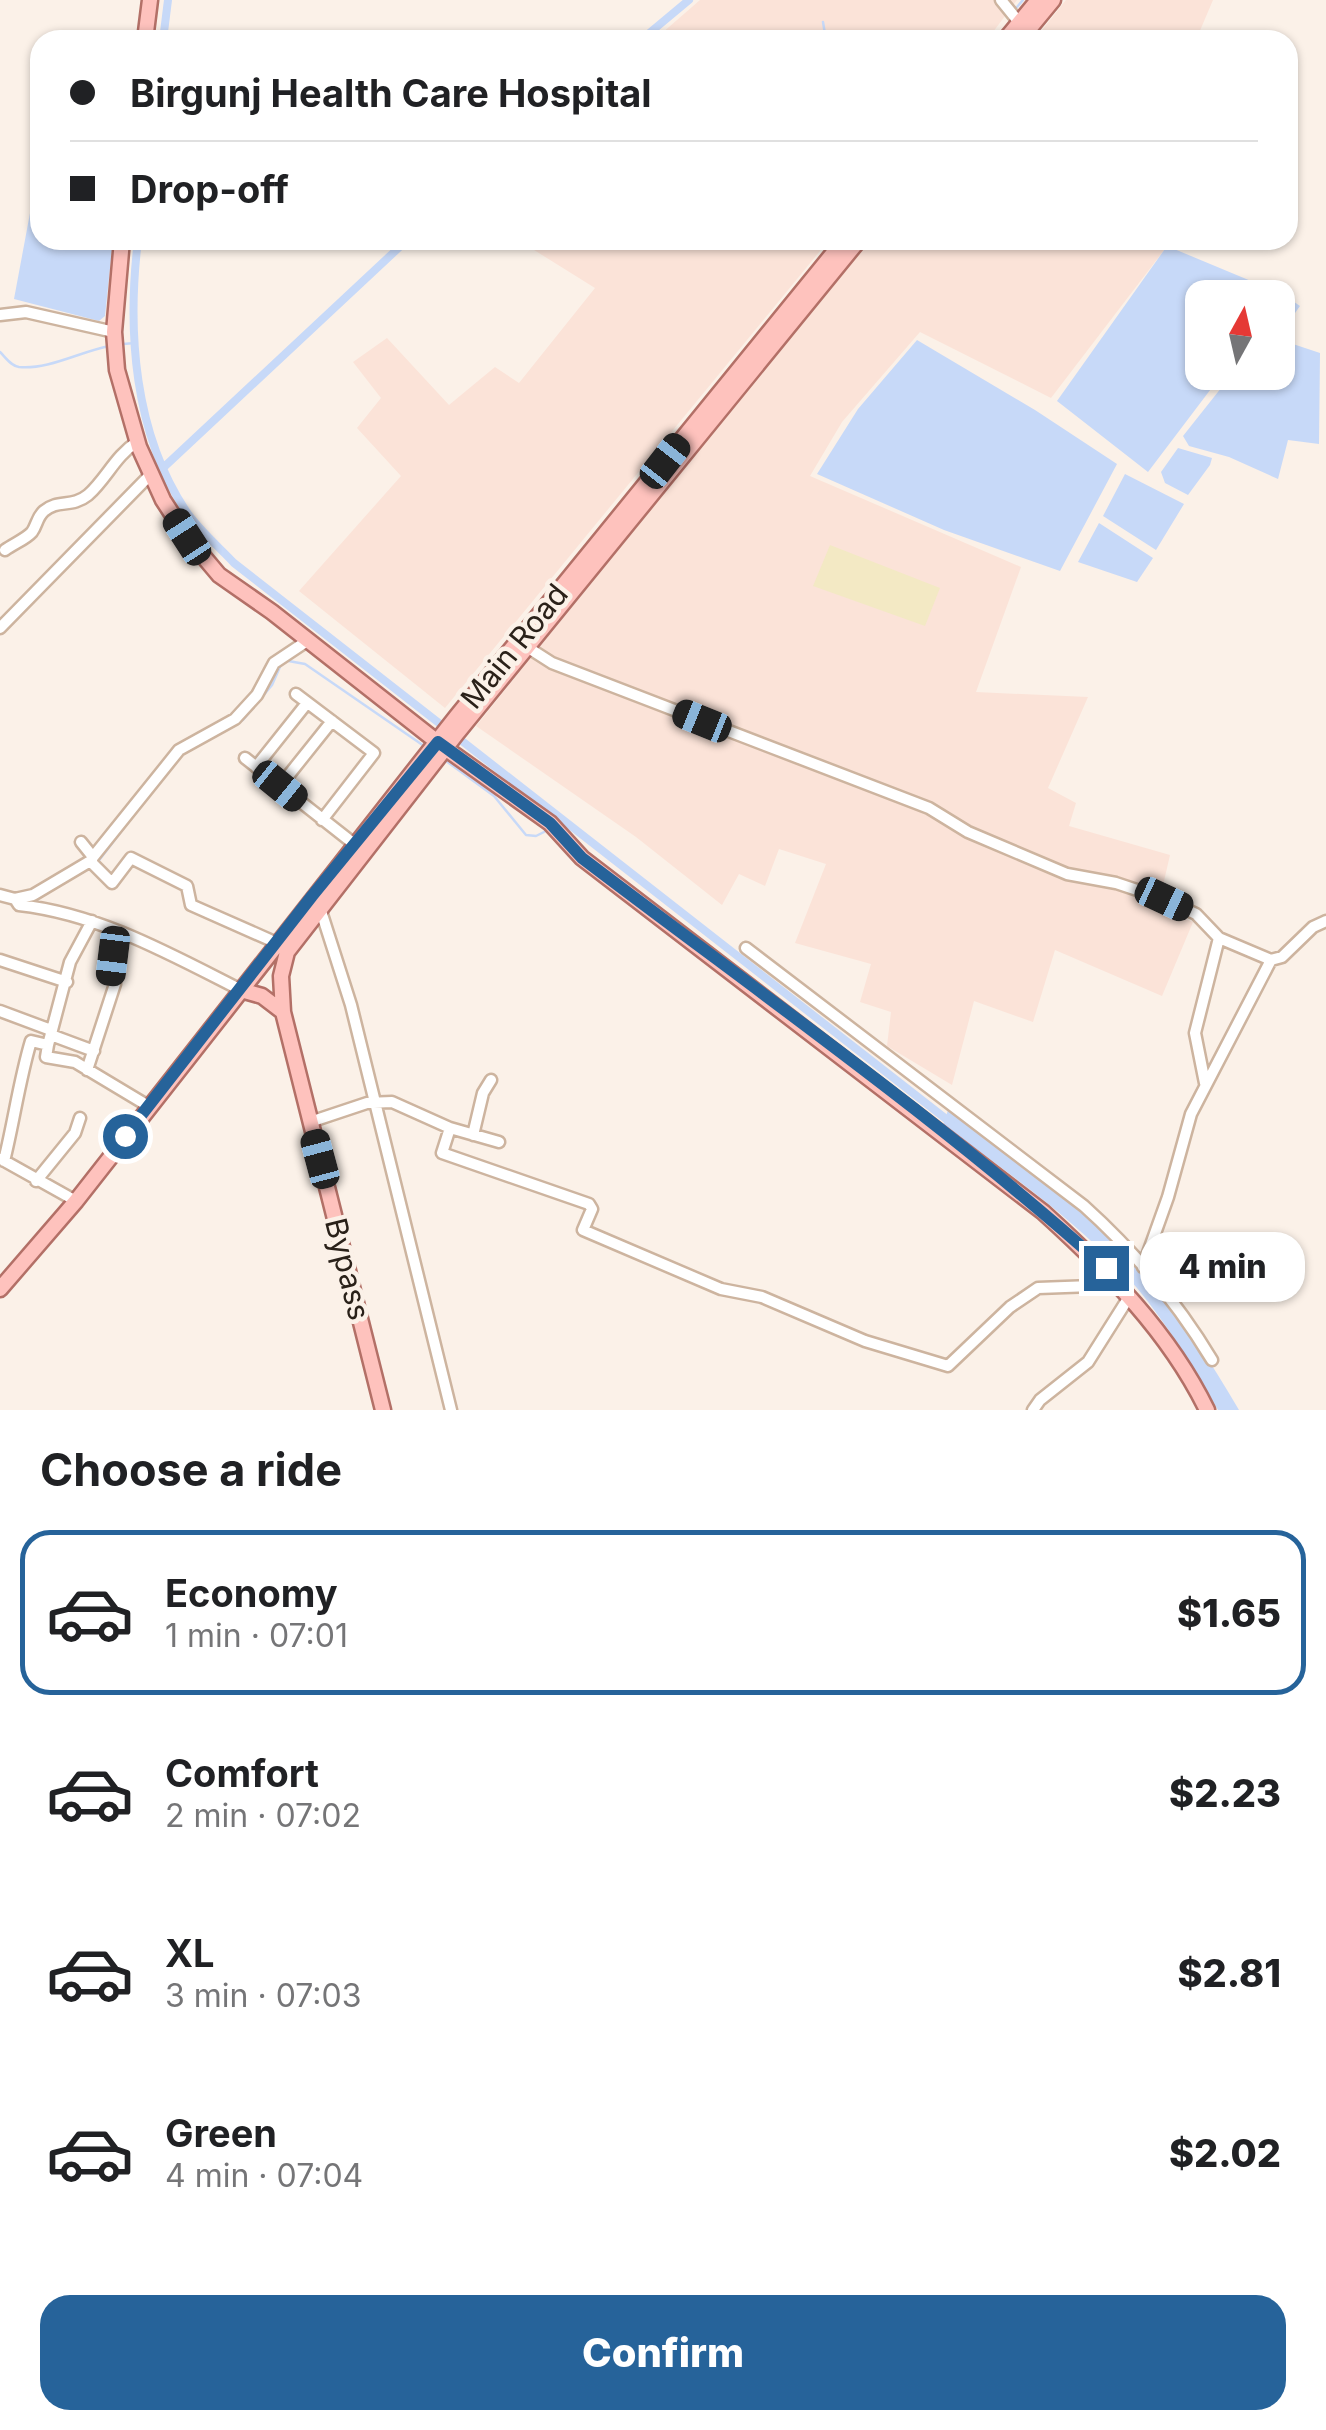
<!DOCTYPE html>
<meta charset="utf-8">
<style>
:root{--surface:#fff;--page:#f6f6f6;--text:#202124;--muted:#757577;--line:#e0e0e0;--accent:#26639a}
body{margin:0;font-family:Inter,sans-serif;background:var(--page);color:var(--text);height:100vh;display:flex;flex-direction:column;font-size:38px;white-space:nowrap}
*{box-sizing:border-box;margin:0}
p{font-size:32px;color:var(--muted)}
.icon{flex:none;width:55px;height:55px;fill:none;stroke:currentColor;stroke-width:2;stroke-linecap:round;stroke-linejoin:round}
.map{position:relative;height:1410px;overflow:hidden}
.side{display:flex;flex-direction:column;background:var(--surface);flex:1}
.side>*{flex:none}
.hud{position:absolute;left:30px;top:30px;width:1268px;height:220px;border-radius:30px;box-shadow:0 2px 8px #0004;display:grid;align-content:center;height:220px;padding:0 40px;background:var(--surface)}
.needle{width:65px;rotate:8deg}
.buttons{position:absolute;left:1185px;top:280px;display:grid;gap:20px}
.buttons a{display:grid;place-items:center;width:110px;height:110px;border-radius:20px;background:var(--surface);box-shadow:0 2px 8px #0004;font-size:50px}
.end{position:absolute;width:45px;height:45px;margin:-22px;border:12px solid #26639a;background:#fff;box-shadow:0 0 0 5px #fff}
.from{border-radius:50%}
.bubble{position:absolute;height:70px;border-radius:30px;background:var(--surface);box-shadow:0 2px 8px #0004;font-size:32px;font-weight:800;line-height:70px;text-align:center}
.car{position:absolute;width:30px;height:60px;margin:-30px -15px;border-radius:12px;box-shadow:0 0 8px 2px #0007;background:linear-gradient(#222 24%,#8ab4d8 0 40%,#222 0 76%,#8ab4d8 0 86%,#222 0)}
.hud b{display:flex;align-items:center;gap:35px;height:95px;font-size:38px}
.hud b+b{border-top:2px solid var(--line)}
.hud i{width:25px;height:25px;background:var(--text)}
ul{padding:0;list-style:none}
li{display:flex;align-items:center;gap:30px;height:165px;margin:0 20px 15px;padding:0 20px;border:5px solid transparent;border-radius:30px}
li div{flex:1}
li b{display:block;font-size:38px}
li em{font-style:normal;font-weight:800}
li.current{border-color:var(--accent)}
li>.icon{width:90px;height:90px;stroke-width:1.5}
h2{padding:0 40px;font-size:45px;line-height:120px}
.action{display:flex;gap:20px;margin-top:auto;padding:20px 40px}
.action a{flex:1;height:115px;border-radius:30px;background:var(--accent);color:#fff;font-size:40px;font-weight:800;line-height:115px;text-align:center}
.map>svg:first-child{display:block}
.industrial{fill:#fbe3d8}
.sand{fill:#f3e9c4}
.water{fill:#c7d9f8}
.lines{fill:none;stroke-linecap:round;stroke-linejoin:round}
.stream{stroke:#c7d9f8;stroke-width:2.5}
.canal{stroke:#c7d9f8;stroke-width:8}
.minor-casing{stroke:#cdb49f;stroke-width:15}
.major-casing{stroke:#b37067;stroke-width:19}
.minor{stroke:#fff;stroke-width:10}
.major{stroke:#fec2bd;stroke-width:14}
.route{stroke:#26639a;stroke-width:12}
.labels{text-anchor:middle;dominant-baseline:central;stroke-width:9;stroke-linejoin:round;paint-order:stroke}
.street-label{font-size:30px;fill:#2a2119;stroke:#fbf1e8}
</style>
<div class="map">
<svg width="1326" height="1410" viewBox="0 0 1326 1410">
<rect width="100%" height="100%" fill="#fbf1e8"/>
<path class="industrial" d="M700,0H1017L987,40H654Z
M1066,0H1213L1196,40H1034Z
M518,240H829L445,708L299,591L401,476L357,428L381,398L353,362L387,338L449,405L495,367L519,383L595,288Z
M868,240H1153L1168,245L1051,398L920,332L842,422L810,476L1021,567L976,692L1088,697L1048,788L1076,803L1069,826L1170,855L1158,907L1193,922L1162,996L1055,950L1033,1022L974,1001L952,1085L887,1046L891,1012L860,1002L871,964L795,943L826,864L779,849L765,886L739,874L722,905L636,837L476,726Z"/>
<path class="sand" d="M830,545L940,588L925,626L813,586Z"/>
<path class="water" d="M40,187V240H113L105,316L99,321L14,299L33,197Z
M1167,246L1282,294L1278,301V298H1202V372L1223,373L1148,472L1057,401Z
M1287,297L1300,306L1281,333L1278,332V310Z
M1278,339L1320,353L1319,444L1288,440L1278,479L1229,457L1189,446L1183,436L1233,373L1278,372Z
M917,340L1035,410L1117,464L1060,571L944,530L817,474L858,409Z
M1178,448L1212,458L1210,465L1188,495L1165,483L1161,472Z
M1125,474L1184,504L1156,550L1103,516Z
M1099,523L1153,558L1137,582L1078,562Z
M949,1107C1004,1148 1062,1188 1111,1237C1162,1288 1203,1348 1239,1410H1218C1194,1369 1168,1325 1137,1288C1084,1226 1009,1173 943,1125Z"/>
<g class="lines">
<path class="stream" d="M1017,7L1023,0
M823,22L826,40
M123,344L135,343
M0,352C6,358 11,366 19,367C49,370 81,351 110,346
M209,739L243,720L272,685L283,660L305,664L424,746
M442,758L494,796L526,835L536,836L544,832
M97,863L150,794
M58,885L91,868"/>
<path class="canal" d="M163,40L168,0
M641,40L689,0
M138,240C127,331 134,433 186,511C199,530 218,546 234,563L950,1122
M163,468L407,240"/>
<defs>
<path id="minor" d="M1001,0L1022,26
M0,315L26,312L114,332
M5,550C13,544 26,539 32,532C37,525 37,517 44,511C58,499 72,508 88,495C107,478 115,456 137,442
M0,628L151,474
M527,647L552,663L929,808L968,832L1067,874L1116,883L1164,899L1196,914L1219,938L1271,960L1282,957L1313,927L1326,921
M296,694L374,753L322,820
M245,758L358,847
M256,767L307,703
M280,786L332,721
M81,842L93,857L91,862L112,883L131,858L187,886L191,905L277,943
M93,857L179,750L235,719L257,695L274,663L307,641
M0,895L15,899L19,905C99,914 170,954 241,990
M15,899L33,895L92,860
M320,908L351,1005L451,1410
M746,948L1084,1206C1134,1251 1177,1302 1212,1360
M0,960L67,982
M0,1011L51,1030
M51,1035L94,1051
M48,1045L46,1057L75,1062L150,1107
M87,1070L115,984L111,978L113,956L124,935
M1205,1083L1195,1033L1219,938
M310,1122L367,1103L392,1102L450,1128L442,1153L589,1204L592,1209L583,1230L721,1289L762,1297L865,1341L948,1366L1010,1307L1038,1288L1119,1285
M450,1128L499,1142
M473,1135L483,1093L491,1080
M1,1159L76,1201
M4,1161C14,1121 19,1081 31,1041L48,1045L70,962L92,921
M36,1181L75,1133L80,1118
M1143,1267L1168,1197L1191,1114L1271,960
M1033,1410L1040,1400L1088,1362L1129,1297"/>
<path id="major" d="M145,40L150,0
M1005,40L1038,0
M1020,40L1053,0
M122,240L114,332L117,370L139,447L163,500L187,537L219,575L272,612L445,748L550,823L582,858L1043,1212C1107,1270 1169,1332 1207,1410
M241,990L262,996L283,1012
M0,1289L76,1201L456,717L844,240
M383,1410L283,1012L281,976L287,952L458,732L859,240"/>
</defs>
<use href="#minor" class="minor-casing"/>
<use href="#major" class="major-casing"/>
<use href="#minor" class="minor"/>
<use href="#major" class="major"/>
</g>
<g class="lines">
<path class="route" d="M125,1136L312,896L438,742L550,823L582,858C758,992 941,1120 1106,1268"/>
</g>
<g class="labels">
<g class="street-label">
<text transform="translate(514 646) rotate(-51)">Main Road</text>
<text transform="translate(348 1269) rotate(76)">Bypass</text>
</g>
</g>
</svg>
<div class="buttons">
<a><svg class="needle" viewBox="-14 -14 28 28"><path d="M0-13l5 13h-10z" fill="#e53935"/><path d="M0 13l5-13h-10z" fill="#757577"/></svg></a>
</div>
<i class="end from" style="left:125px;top:1136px"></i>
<i class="end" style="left:1106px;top:1268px"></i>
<div class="bubble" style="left:1140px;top:1232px;width:165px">4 min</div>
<i class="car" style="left:665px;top:461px;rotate:38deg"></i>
<i class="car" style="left:187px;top:537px;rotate:327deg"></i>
<i class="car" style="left:702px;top:721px;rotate:292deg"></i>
<i class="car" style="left:280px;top:786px;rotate:129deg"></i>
<i class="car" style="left:1164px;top:899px;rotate:115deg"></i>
<i class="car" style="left:113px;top:956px;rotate:187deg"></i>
<i class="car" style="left:320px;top:1159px;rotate:345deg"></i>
<div class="hud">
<b><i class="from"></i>Birgunj Health Care Hospital</b>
<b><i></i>Drop-off</b>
</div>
</div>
<section class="side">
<h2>Choose a ride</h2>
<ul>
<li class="current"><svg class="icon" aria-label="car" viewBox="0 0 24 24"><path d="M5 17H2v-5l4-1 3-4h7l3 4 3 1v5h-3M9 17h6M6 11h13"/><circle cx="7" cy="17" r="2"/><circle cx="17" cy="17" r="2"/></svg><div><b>Economy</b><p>1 min · 07:01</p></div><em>$1.65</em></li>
<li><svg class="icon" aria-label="car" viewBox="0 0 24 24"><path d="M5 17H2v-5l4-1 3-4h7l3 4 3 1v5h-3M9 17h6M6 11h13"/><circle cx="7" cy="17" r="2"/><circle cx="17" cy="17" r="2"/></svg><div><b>Comfort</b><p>2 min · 07:02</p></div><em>$2.23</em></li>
<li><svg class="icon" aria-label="car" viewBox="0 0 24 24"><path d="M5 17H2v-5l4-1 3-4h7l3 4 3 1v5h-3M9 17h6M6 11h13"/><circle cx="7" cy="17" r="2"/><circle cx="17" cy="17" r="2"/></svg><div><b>XL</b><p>3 min · 07:03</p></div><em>$2.81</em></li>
<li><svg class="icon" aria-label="car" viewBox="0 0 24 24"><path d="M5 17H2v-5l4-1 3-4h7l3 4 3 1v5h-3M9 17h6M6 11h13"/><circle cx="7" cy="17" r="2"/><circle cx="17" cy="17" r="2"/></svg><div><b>Green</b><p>4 min · 07:04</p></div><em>$2.02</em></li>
</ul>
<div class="action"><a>Confirm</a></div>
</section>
